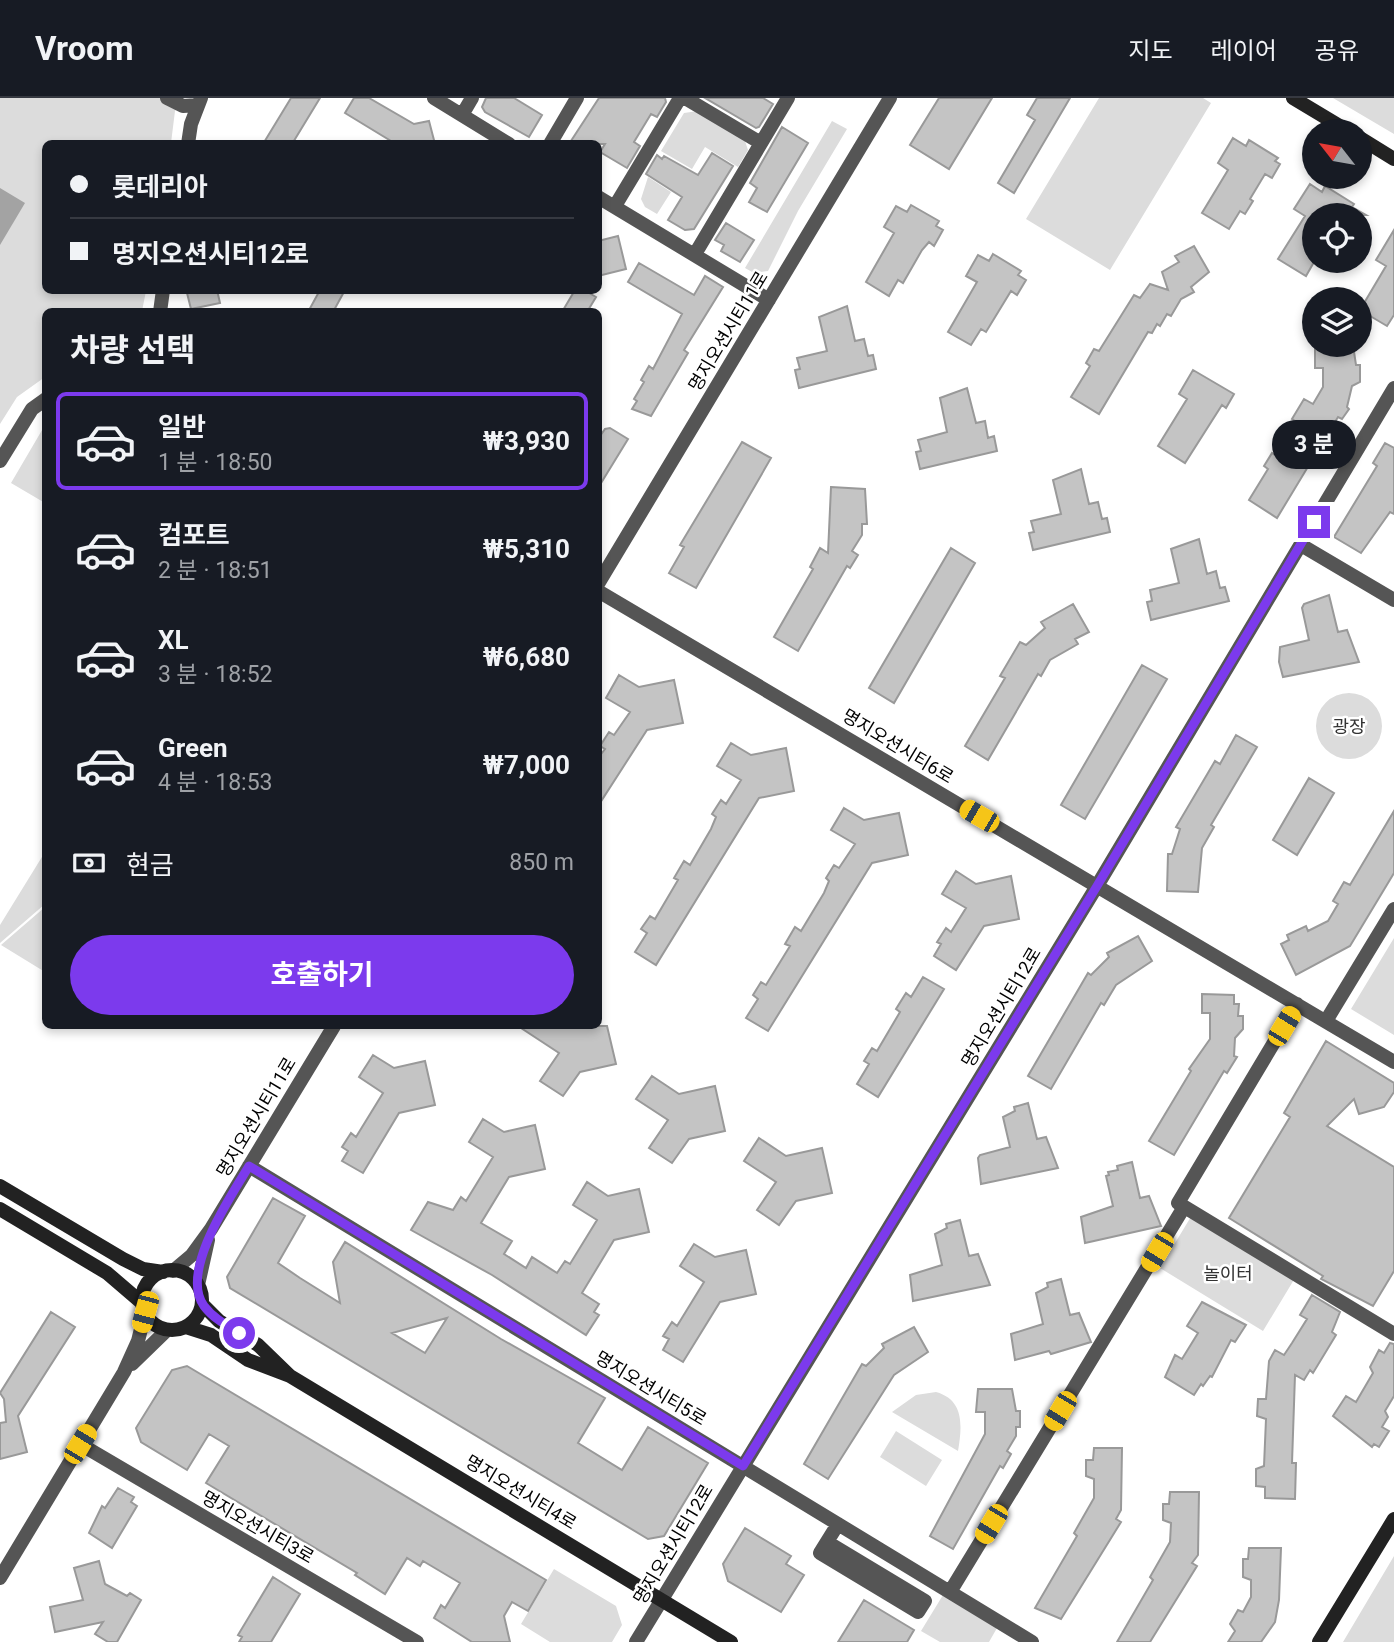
<!DOCTYPE html>
<html lang="ko">
<meta charset="utf-8">
<style>
:root{--surface:#171b24;--page:#242831;--text:#f1f3f6;--muted:#9ea1a6;--line:#363941;--accent:#7c3aed}
body{margin:0;font-family:Roboto,"Noto Sans KR",sans-serif;background:var(--page);color:var(--text);height:100vh;display:flex;flex-direction:column;font-size:26px;white-space:nowrap}
*{box-sizing:border-box;margin:0}
p{font-size:23px;color:var(--muted)}
.icon{flex:none;width:38px;height:38px;fill:none;stroke:currentColor;stroke-width:2;stroke-linecap:round;stroke-linejoin:round}
.map{position:relative;flex:1;overflow:hidden}
.sheet{position:absolute;left:42px;top:210px;width:560px;height:721px;display:flex;flex-direction:column;background:var(--surface);border-radius:10px;box-shadow:0 4px 10px #0003}
.sheet>*{flex:none}
.guide{position:absolute;left:42px;top:42px;width:560px;height:154px;border-radius:10px;box-shadow:0 4px 10px #0003;display:grid;align-content:center;height:154px;padding:0 28px;background:var(--surface)}
.needle{width:46px;rotate:301deg}
.controls{position:absolute;left:1302px;top:21px;display:grid;gap:14px}
.controls a{display:grid;place-items:center;width:70px;height:70px;border-radius:50%;background:var(--surface);box-shadow:0 4px 10px #0003;font-size:35px}
.end{position:absolute;width:32px;height:32px;margin:-16px;border:9px solid #7c3aed;background:#fff;box-shadow:0 0 0 4px #fff}
.from{border-radius:50%}
.bubble{position:absolute;height:49px;border-radius:24px;background:var(--surface);box-shadow:0 4px 10px #0003;font-size:23px;font-weight:700;line-height:49px;text-align:center}
.car{position:absolute;width:21px;height:42px;margin:-21px -10px;border-radius:9px;box-shadow:0 0 5px 2px #0007;background:linear-gradient(#f5c518 24%,#345 0 40%,#f5c518 0 76%,#345 0 86%,#f5c518 0)}
.guide b{display:flex;align-items:center;gap:24px;height:66px;font-size:26px}
.guide b+b{border-top:2px solid var(--line)}
.guide i{width:18px;height:18px;background:var(--text)}
ul{padding:0;list-style:none}
li{display:flex;align-items:center;gap:21px;height:98px;margin:0 14px 10px;padding:0 14px;border:4px solid transparent;border-radius:10px}
li div{flex:1}
li b{display:block;font-size:26px}
li em{font-style:normal;font-weight:700}
li.active{border-color:var(--accent)}
li>.icon{width:63px;height:63px;stroke-width:1.5}
h2{padding:0 28px;font-size:32px;line-height:84px}
.pay{display:flex;align-items:center;gap:18px;height:77px;padding:0 28px;font-size:26px}
.pay p{margin-inline-start:auto}
.action{display:flex;gap:14px;margin-top:auto;padding:14px 28px}
.action a{flex:1;height:80px;border-radius:42px;background:var(--accent);color:#fff;font-size:28px;font-weight:700;line-height:80px;text-align:center}
header{display:flex;align-items:center;gap:42px;box-sizing:border-box;height:98px;padding:0 35px;background:var(--surface);border-bottom:2px solid var(--line)}
header strong{font-size:33px}
nav{display:flex;gap:38px;margin-inline-start:auto;font-size:24px}
.map>svg:first-child{display:block}
.green{fill:#dcdcdc}
.water{fill:#a3a3a3}
.building{fill:#c4c4c4;stroke:#999;stroke-width:2;fill-rule:evenodd}
.lines{fill:none;stroke-linecap:round;stroke-linejoin:round}
.street{stroke:#555;stroke-width:14}
.secondary{stroke:#222;stroke-width:14}
.route{stroke:#7c3aed;stroke-width:9}
.labels{text-anchor:middle;dominant-baseline:central;stroke-width:5;stroke-linejoin:round;paint-order:stroke}
.street-label{font-size:18px;fill:#000;stroke:#fff}
.park-label{font-size:18px;fill:#333;stroke:#fff}
</style>
<header>
<strong>Vroom</strong>
<nav><a>지도</a><a>레이어</a><a>공유</a></nav>
</header>
<div class="map">
<svg width="1394" height="1544" viewBox="0 0 1394 1544">
<rect width="100%" height="100%" fill="#fff"/>
<path class="green" d="M0,0H183L175,13L171,45L46,46V192L146,193L142,213L46,214L45,279L17,299L0,326Z
M1099,0H1203L1211,5L1110,172L1026,121Z
M1333,0H1394V36Z
M698,13L744,40L748,52L738,69L705,49L692,71L661,53L684,15Z
M832,23L847,31L798,113L768,173L754,175L745,170Z
M648,79L671,94L657,116L645,109L641,101Z
M45,327V405L11,385Z
M1316 628a33 33 0 1 1 66 0a33 33 0 1 1-66 0Z
M45,754V806L0,845V827Z
M45,809V874L1,847Z
M1394,840V937L1351,911Z
M1192,1117L1295,1180L1263,1233L1160,1170Z
M936,1294C965,1302 962,1329 958,1353L892,1314L916,1297Z
M896,1333L942,1362L926,1388L880,1359Z
M1394,1458V1544H1343Z
M554,1471L616,1508L622,1527L612,1544H550L521,1526Z
M943,1497L997,1530L989,1544H940L921,1533Z"/>
<path class="water" d="M0,90L25,105L0,147Z"/>
<path class="building" d="M291,0H320L292,46H263Z
M354,0H369L414,26L429,23L435,46H396L345,15Z
M486,0H514L542,17L529,39L485,14L482,9Z
M599,0H665L666,4L657,19L651,16L634,44L640,48L627,70L600,54L605,46H569Z
M705,0H763L773,6L759,29L756,30Z
M939,0H992L949,71L910,47Z
M1037,0H1070L1014,95L998,85L1035,22L1027,17Z
M782,29L808,45L767,114L749,104L757,90L750,85Z
M1233,40L1246,48L1249,42L1278,60L1275,63L1280,66L1272,80L1265,76L1250,101L1253,103L1245,116L1240,113L1229,131L1202,115L1228,72L1218,65Z
M712,55L733,68L694,131L685,132L668,122L682,99L646,76L657,57L662,61L664,58L698,77Z
M1310,86L1322,94L1325,88L1354,106L1352,109L1366,117H1314V164L1306,178L1278,161L1305,118L1294,111Z
M911,107L939,123L936,128L943,132L934,148L929,144L922,152L903,185L898,182L889,198L866,184L894,135L884,129L896,108L907,114Z
M726,125L754,142L740,164L721,153L724,147L715,142Z
M1394,132V217L1387,228L1360,212L1386,168L1376,162Z
M618,138L626,171L598,178V143Z
M1194,148L1209,174L1191,189L1194,194L1181,201L1171,218L1167,216L1160,228L1157,226L1152,235L1148,234L1099,316L1071,299L1090,268L1086,265L1094,251L1099,253L1134,197L1140,200L1150,186L1168,192L1162,174L1179,164L1175,158Z
M993,156L1021,173L1018,177L1026,182L1017,197L1011,193L986,234L981,231L971,247L948,234L977,184L966,178L978,157L989,163Z
M639,165L694,197L705,178L723,189L684,252L688,255L651,318L632,311L637,303L634,301L644,284L641,282L649,268L653,271L682,216L628,184Z
M197,192H217L220,205L191,211L187,195Z
M320,192H345L333,214H308Z
M575,192H584L596,199L587,214H562Z
M847,208L855,243L864,241L868,258L873,257L876,271L799,290L795,272L800,271L797,260L827,253L819,219Z
M1315,247H1353L1356,267H1360V284L1352,288L1347,309L1349,311L1342,321L1338,319L1277,420L1249,402L1268,371L1264,368L1272,355L1275,357L1295,323L1292,321L1304,301L1313,306L1323,289V270H1315Z
M1193,272L1234,296L1226,310L1222,307L1185,365L1158,348L1187,301L1179,296Z
M967,290L976,325L985,323L988,340L994,338L997,353L920,371L916,354L921,353L918,342L947,334L940,300Z
M610,330L628,341L598,390V341L605,331Z
M742,344L771,360L696,490L669,475L684,449L680,447Z
M1385,345L1394,350V416L1390,414L1361,455L1334,439L1377,368L1373,365Z
M1081,371L1089,406L1098,404L1102,421L1107,420L1110,434L1033,452L1029,435L1034,434L1031,423L1061,416L1053,382Z
M831,389L865,391L867,426H862V437L852,453L858,457L850,470L847,468L798,553L774,539L813,471L810,469L820,450L828,455Z
M1199,441L1207,476L1216,473L1220,490L1225,489L1229,503L1151,522L1147,504L1152,503L1150,492L1179,485L1171,451Z
M951,450L975,465L894,605L869,590Z
M1329,497L1338,534L1347,532L1359,564L1283,579L1279,564L1280,549L1309,542L1302,510L1304,506Z
M1073,506L1089,534L1075,541L1078,546L1050,562L1041,578L1038,576L988,662L965,648L1005,580L1000,578L1020,544L1026,547L1045,530L1041,524Z
M1142,567L1167,581L1085,721L1061,707Z
M619,577L639,589L674,582L683,625L647,632L598,708V660L605,651L600,648L609,634L614,637L630,614L606,600Z
M1236,637L1257,649L1211,727L1214,729L1202,750L1198,794L1167,793L1168,756H1172L1180,731L1176,729L1215,663L1220,666Z
M731,645L751,657L786,650L794,693L759,700L656,867L635,854L647,835L641,831L650,818L655,821L678,782L674,780L684,763L690,767L711,731L716,719L712,716L721,702L726,706L741,682L717,668Z
M1309,680L1334,695L1297,757L1273,742Z
M844,710L864,722L899,715L908,757L872,765L768,933L746,920L758,901L753,897L761,884L766,887L790,848L785,846L795,829L801,833L824,795L829,783L826,780L834,767L839,770L855,746L831,732Z
M1394,713V775L1350,848L1296,877L1281,846L1289,842L1287,837L1306,828L1308,833L1328,823L1338,806L1333,803L1344,784L1350,787Z
M956,773L976,786L1011,778L1019,821L984,828L956,872L934,858L941,846L937,844L946,830L951,834L966,810L942,796Z
M1138,838L1152,863L1116,887L1104,907L1101,905L1051,991L1028,978L1088,875L1091,877L1109,859L1107,855Z
M923,879L944,891L878,999L857,986L869,966L864,963L872,950L877,953L900,914L896,911L906,895L911,899Z
M1202,896L1234,897V906H1239L1238,918H1243V931L1235,940L1234,958L1237,959L1227,975L1224,973L1174,1057L1149,1043L1191,973L1189,971L1210,941V915H1202Z
M518,928H607L616,966L580,974L563,998L540,983L559,955Z
M1326,943L1394,985V994L1384,1009L1359,1016L1354,1001L1327,1028L1394,1069V1173L1373,1208L1321,1181L1323,1178L1229,1120L1290,1019L1284,1015Z
M373,957L394,970L425,963L435,1007L399,1015L363,1075L342,1063L348,1053L342,1049L351,1035L356,1039L383,995L359,979Z
M652,978L679,996L715,988L725,1033L689,1041L672,1065L649,1050L668,1022L636,1001Z
M1028,1005L1037,1041L1046,1039L1058,1070L981,1086L978,1060L980,1057L1010,1049L1003,1019L1015,1013L1014,1009Z
M483,1021L504,1034L535,1027L545,1071L509,1079L481,1125L512,1143L504,1156L526,1170L532,1159L557,1175L565,1163L570,1166L597,1122L573,1107L587,1084L608,1098L639,1091L649,1134L614,1142L582,1195L599,1206L594,1214L599,1217L586,1237L492,1177L411,1132L428,1104L453,1112L461,1099L466,1103L493,1059L469,1044Z
M759,1040L786,1058L822,1050L832,1095L796,1103L779,1127L757,1112L776,1084L744,1063Z
M1132,1064L1140,1100L1149,1098L1161,1128L1085,1145L1081,1119L1113,1108L1106,1078L1109,1077L1108,1074L1118,1072L1117,1068Z
M273,1100L305,1118L278,1165L300,1180L340,1205L333,1164L345,1144L501,1241L605,1300L578,1345L622,1372L648,1329L708,1365L664,1438L648,1441L230,1190L227,1179ZM447,1220L425,1255L392,1235Z
M960,1122L969,1158L978,1156L990,1187L913,1203L910,1177L942,1167L935,1136L947,1130L946,1126Z
M694,1146L715,1159L746,1152L756,1196L720,1204L683,1264L663,1252L669,1241L663,1238L672,1224L677,1228L704,1184L680,1168Z
M1061,1181L1070,1217L1079,1215L1091,1244L1051,1256L1049,1253L1015,1262L1011,1236L1043,1226L1036,1195L1048,1189L1047,1185Z
M1312,1197L1340,1214L1332,1234L1336,1237L1313,1275L1310,1272L1304,1282L1295,1277L1292,1365H1296L1295,1401L1265,1400V1389L1256,1388V1371L1264,1368L1266,1321L1257,1318L1258,1301H1266L1269,1263L1275,1252L1284,1257L1292,1245L1307,1221L1300,1217Z
M1202,1204L1246,1227L1235,1244L1231,1242L1212,1279L1210,1278L1203,1288L1201,1286L1194,1297L1165,1279L1175,1257L1182,1261L1198,1235L1187,1228Z
M51,1214L75,1229L18,1318L27,1354L0,1361V1325L6,1324L4,1301L0,1295Z
M914,1229L928,1254L894,1277L828,1381L804,1366L862,1266L866,1268L884,1250L882,1246Z
M1390,1245L1394,1246V1298L1385,1313L1388,1319L1382,1329L1389,1333L1379,1349L1374,1346L1372,1349L1333,1318L1346,1298L1356,1304L1373,1275L1370,1269L1379,1252L1384,1255Z
M187,1268L546,1482L528,1513L512,1504L504,1518L510,1544H472L434,1520L441,1507L445,1510L460,1485L423,1463L420,1468L407,1460L385,1496L355,1477L357,1475L206,1385L229,1348L209,1336L187,1372L141,1344L136,1330L172,1272Z
M978,1291H1012L1016,1313H1020V1329H1016V1338L1007,1353L1011,1356L1003,1370L1000,1368L953,1451L930,1438L985,1336V1314H976Z
M1094,1350H1122L1121,1412L1116,1421L1121,1424L1061,1521L1035,1510L1077,1438L1074,1435L1094,1400V1381L1086,1378V1362H1093Z
M118,1390L134,1399L131,1404L137,1408L112,1450L89,1435L102,1408L105,1410Z
M1170,1394H1199L1198,1457L1192,1465L1197,1468L1150,1544H1117L1153,1482L1150,1479L1170,1444L1171,1425L1163,1422V1406H1169Z
M745,1430L791,1458L786,1466L804,1477L781,1514L728,1483L723,1466Z
M1249,1450H1281L1279,1502L1275,1524L1261,1544H1228L1235,1533L1230,1526L1238,1512L1243,1514L1251,1499V1482L1243,1479V1461H1248Z
M99,1463L105,1486L127,1498L130,1495L141,1502L117,1544H108L95,1536L103,1524L55,1534L50,1509L83,1502L74,1470Z
M273,1479L300,1496L271,1544H239L242,1539L238,1537Z
M864,1502L914,1532L907,1544H838Z"/>
<g class="lines">
<path class="street" d="M167,0L183,8L198,7
M434,0L509,46
M685,0L761,45
M462,17L472,0
M188,46L191,26L201,0
M550,46L577,0
M598,99L769,202
M615,108L680,0
M695,156L788,0
M160,214L163,192
M0,363L32,311L46,301
M1301,447L1394,502
M598,486L890,0
M598,493L1394,964
M1297,906L1178,1105L1394,1236
M1326,923L1394,811
M249,1068L1032,1544
M173,1173L192,1157L211,1131L334,928
M198,1187L208,1142
M132,1266L167,1232
M80,1346L417,1544
M827,1444L925,1503L918,1514L820,1455L838,1426
M0,1480L124,1274L138,1243L145,1215
M950,1494L1184,1109
M636,1544L1097,788L1394,290"/>
<path class="secondary" d="M1293,0L1348,33
M1360,40L1394,61
M0,1088L123,1161L143,1171L163,1174
M0,1111L107,1175L142,1205
M142 1202a30 30 0 1 1 60 0a30 30 0 1 1-60 0Z
M186,1229L211,1237L248,1262L290,1278L258,1247L219,1223L202,1206
M290,1278L731,1544
M1319,1544L1394,1421"/>
</g>
<g class="lines">
<path class="route" d="M239,1235C226,1227 213,1220 204,1208C179,1174 231,1098 249,1068L743,1368L1097,788L1314,424"/>
</g>
<g class="labels">
<g class="street-label">
<text transform="translate(728 233) rotate(-59)">명지오션시티11로</text>
<text transform="translate(898 648) rotate(31)">명지오션시티6로</text>
<text transform="translate(1001 909) rotate(-59)">명지오션시티12로</text>
<text transform="translate(256 1019) rotate(-59)">명지오션시티11로</text>
<text transform="translate(651 1290) rotate(31)">명지오션시티5로</text>
<text transform="translate(521 1394) rotate(31)">명지오션시티4로</text>
<text transform="translate(258 1429) rotate(30)">명지오션시티3로</text>
<text transform="translate(673 1446) rotate(-59)">명지오션시티12로</text>
</g>
<g class="park-label">
<text x="1349" y="628">광장</text>
<text x="1228" y="1175">놀이터</text>
</g>
</g>
</svg>
<div class="controls">
<a><svg class="needle" viewBox="-14 -14 28 28"><path d="M0-13l5 13h-10z" fill="#e53935"/><path d="M0 13l5-13h-10z" fill="#9ea1a6"/></svg></a>
<a><svg class="icon" aria-label="locate" viewBox="0 0 24 24"><circle cx="12" cy="12" r="6"/><path d="M12 2v4M12 18v4M2 12h4M18 12h4"/></svg></a>
<a><svg class="icon" aria-label="layers" viewBox="0 0 24 24"><path d="M12 4l9 5-9 5-9-5zM3 14l9 5 9-5"/></svg></a>
</div>
<i class="end from" style="left:239px;top:1235px"></i>
<i class="end" style="left:1314px;top:424px"></i>
<div class="bubble" style="left:1272px;top:322px;width:84px">3 분</div>
<i class="car" style="left:979px;top:718px;rotate:300deg"></i>
<i class="car" style="left:1284px;top:928px;rotate:31deg"></i>
<i class="car" style="left:1157px;top:1154px;rotate:211deg"></i>
<i class="car" style="left:145px;top:1214px;rotate:195deg"></i>
<i class="car" style="left:1060px;top:1313px;rotate:211deg"></i>
<i class="car" style="left:80px;top:1346px;rotate:31deg"></i>
<i class="car" style="left:991px;top:1426px;rotate:211deg"></i>
<div class="guide">
<b><i class="from"></i>롯데리아</b>
<b><i></i>명지오션시티12로</b>
</div>
<section class="sheet">
<h2>차량 선택</h2>
<ul>
<li class="active"><svg class="icon" aria-label="car" viewBox="0 0 24 24"><path d="M5 17H2v-5l4-1 3-4h7l3 4 3 1v5h-3M9 17h6M6 11h13"/><circle cx="7" cy="17" r="2"/><circle cx="17" cy="17" r="2"/></svg><div><b>일반</b><p>1 분 · 18:50</p></div><em>₩3,930</em></li>
<li><svg class="icon" aria-label="car" viewBox="0 0 24 24"><path d="M5 17H2v-5l4-1 3-4h7l3 4 3 1v5h-3M9 17h6M6 11h13"/><circle cx="7" cy="17" r="2"/><circle cx="17" cy="17" r="2"/></svg><div><b>컴포트</b><p>2 분 · 18:51</p></div><em>₩5,310</em></li>
<li><svg class="icon" aria-label="car" viewBox="0 0 24 24"><path d="M5 17H2v-5l4-1 3-4h7l3 4 3 1v5h-3M9 17h6M6 11h13"/><circle cx="7" cy="17" r="2"/><circle cx="17" cy="17" r="2"/></svg><div><b>XL</b><p>3 분 · 18:52</p></div><em>₩6,680</em></li>
<li><svg class="icon" aria-label="car" viewBox="0 0 24 24"><path d="M5 17H2v-5l4-1 3-4h7l3 4 3 1v5h-3M9 17h6M6 11h13"/><circle cx="7" cy="17" r="2"/><circle cx="17" cy="17" r="2"/></svg><div><b>Green</b><p>4 분 · 18:53</p></div><em>₩7,000</em></li>
</ul>
<div class="pay"><svg class="icon" aria-label="cash" viewBox="0 0 24 24"><path d="M3 7h18v10H3z"/><circle cx="12" cy="12" r="2"/></svg>현금<p>850 m</p></div>
<div class="action"><a>호출하기</a></div>
</section>
</div>
